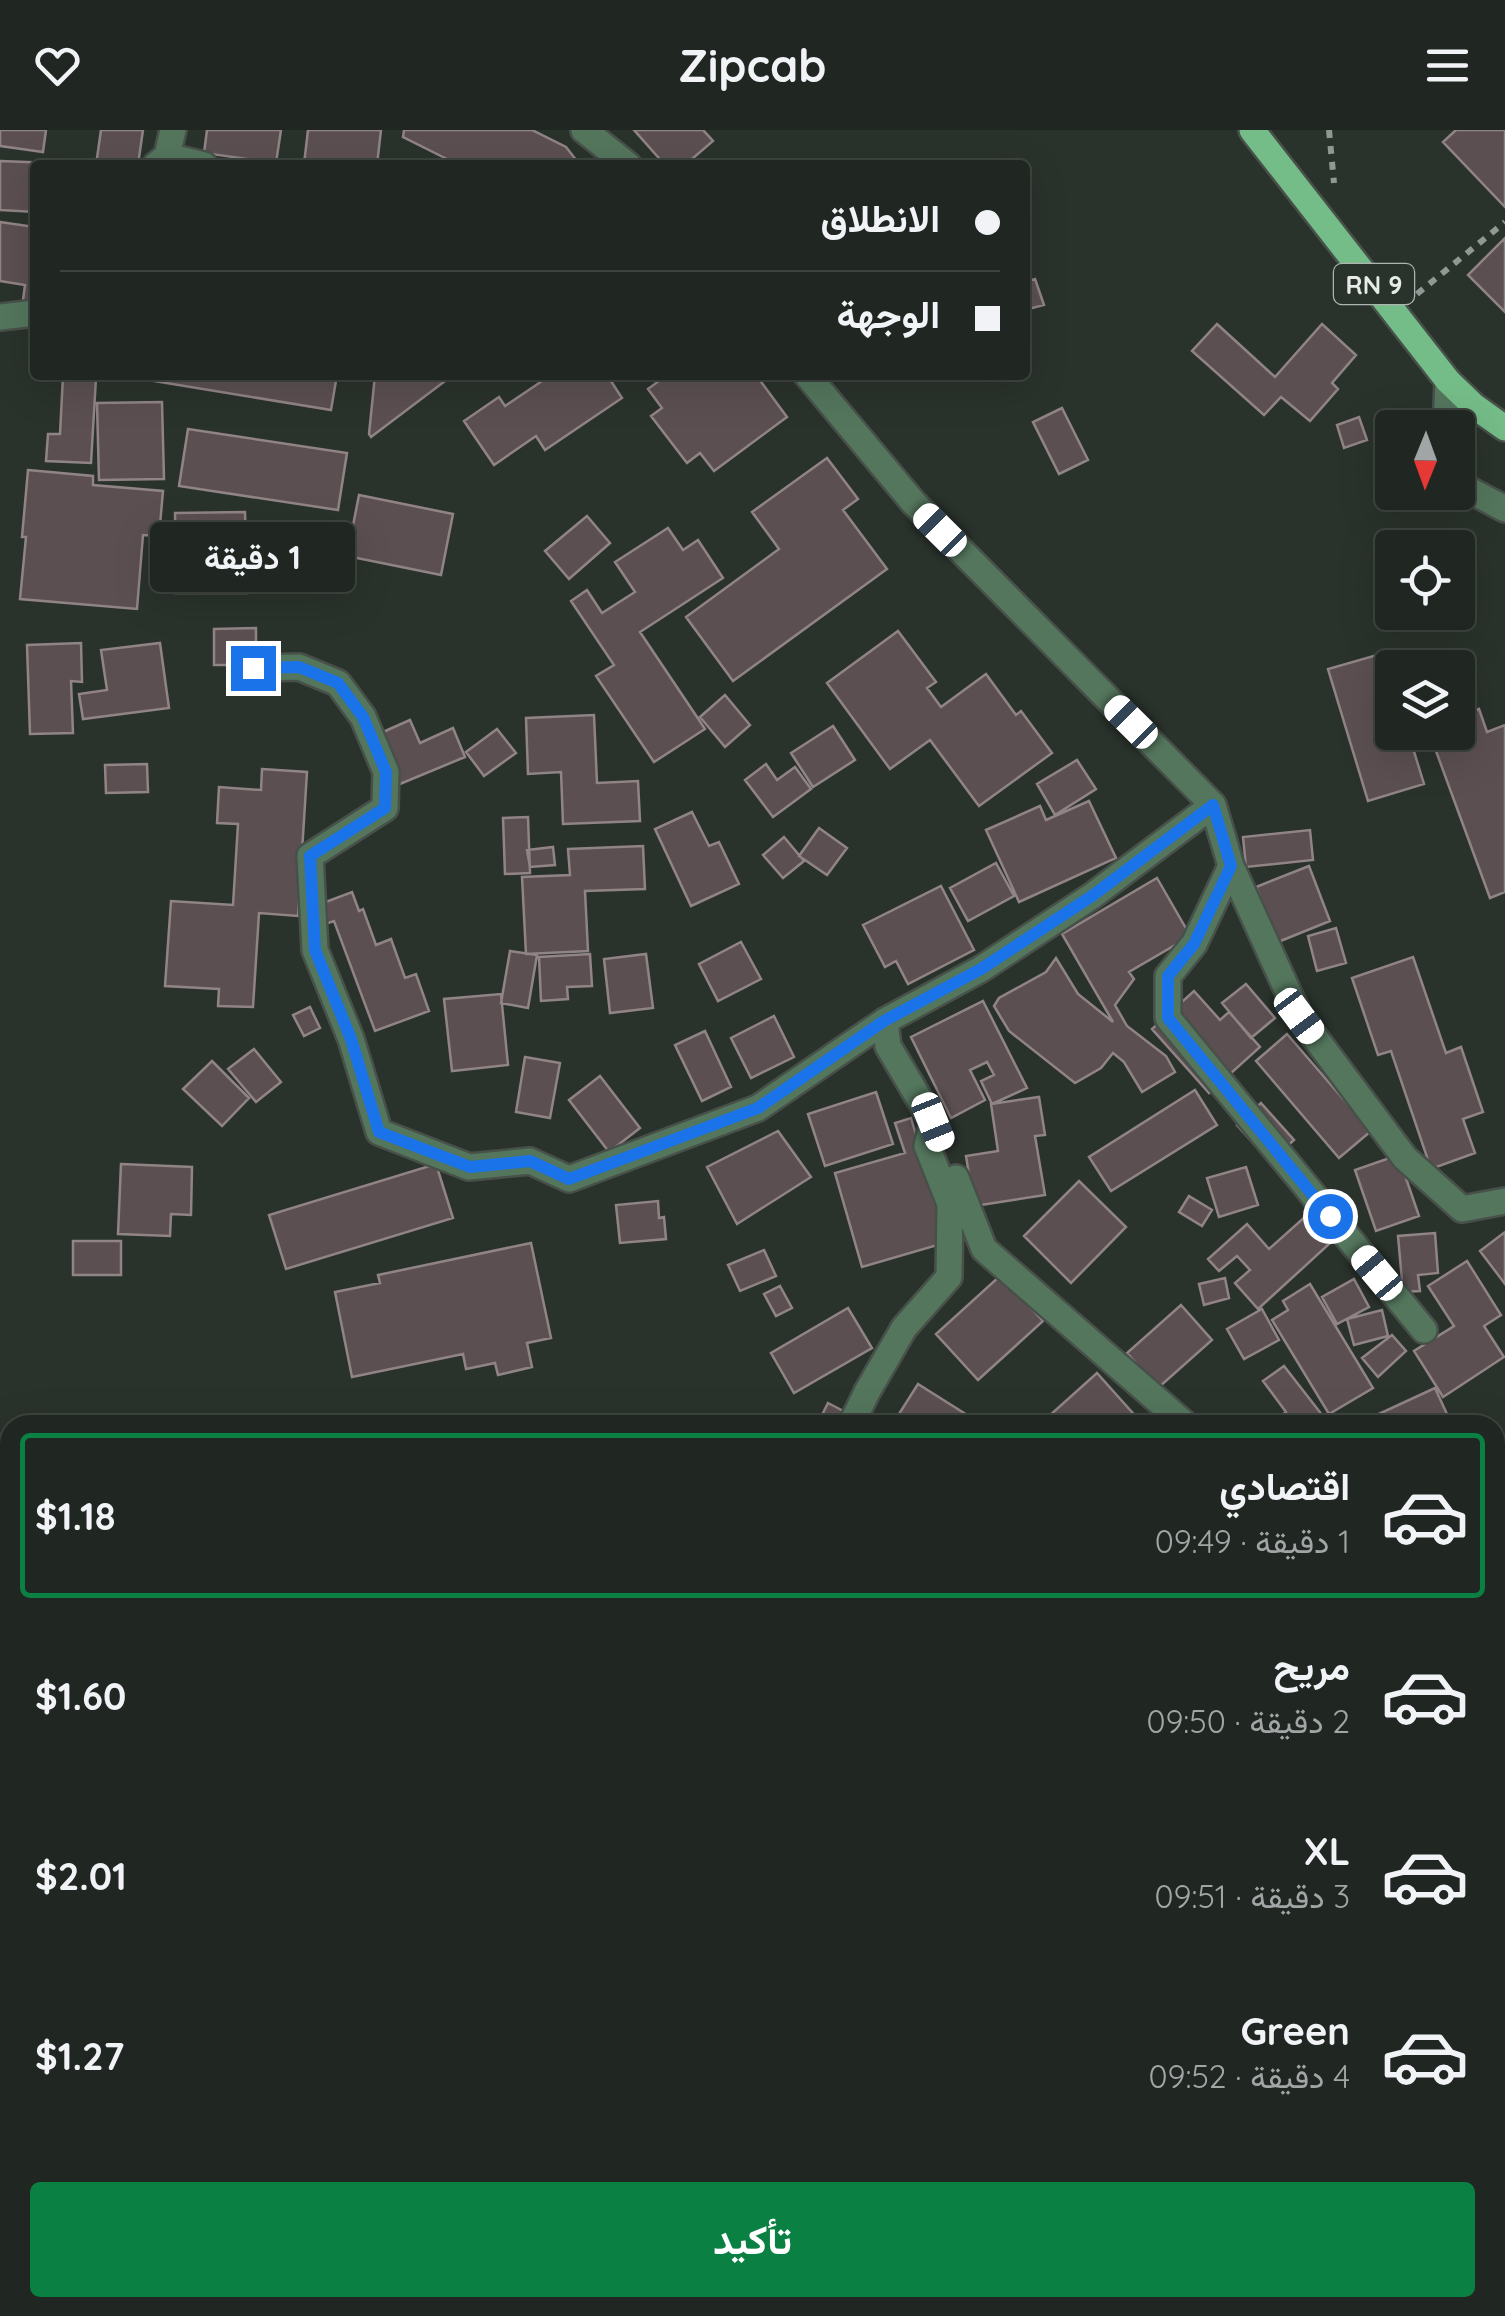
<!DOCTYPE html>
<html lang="ar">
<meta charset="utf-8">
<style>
:root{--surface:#202621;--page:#2d322e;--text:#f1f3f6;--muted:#a2a5a5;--line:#3d433f;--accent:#0b8043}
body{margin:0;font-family:Quicksand,Vazirmatn,sans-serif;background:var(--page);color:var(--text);direction:rtl;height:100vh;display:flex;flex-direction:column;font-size:38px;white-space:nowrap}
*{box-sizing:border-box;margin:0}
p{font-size:32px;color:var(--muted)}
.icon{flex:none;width:55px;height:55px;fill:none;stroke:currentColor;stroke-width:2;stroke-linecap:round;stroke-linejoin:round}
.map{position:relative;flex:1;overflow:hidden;direction:ltr}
.sheet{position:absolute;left:0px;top:1285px;width:1505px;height:902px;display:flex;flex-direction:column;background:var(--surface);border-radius:30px 30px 0 0;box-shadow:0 10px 40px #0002,0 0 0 2px var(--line);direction:rtl}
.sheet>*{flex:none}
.top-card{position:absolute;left:30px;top:30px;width:1000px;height:220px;border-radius:10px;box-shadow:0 10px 40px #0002,0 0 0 2px var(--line);direction:rtl;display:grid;align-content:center;height:220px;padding:0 30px;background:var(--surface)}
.needle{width:65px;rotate:181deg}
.buttons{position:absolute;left:1375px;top:280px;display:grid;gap:20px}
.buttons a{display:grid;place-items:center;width:100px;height:100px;border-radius:10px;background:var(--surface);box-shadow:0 10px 40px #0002,0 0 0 2px var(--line);font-size:50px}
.end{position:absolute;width:45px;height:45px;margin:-22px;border:12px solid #1a73e8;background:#fff;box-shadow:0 0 0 5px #fff}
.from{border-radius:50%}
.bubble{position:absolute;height:70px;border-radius:10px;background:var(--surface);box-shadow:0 10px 40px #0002,0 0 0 2px var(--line);font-size:32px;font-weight:700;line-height:70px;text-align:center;direction:rtl}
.car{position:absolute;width:30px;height:60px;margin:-30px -15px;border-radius:12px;box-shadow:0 0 8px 2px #0007;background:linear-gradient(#fff 24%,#345 0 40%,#fff 0 76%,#345 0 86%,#fff 0)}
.top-card b{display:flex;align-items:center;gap:35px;height:95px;font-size:38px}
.top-card b+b{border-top:2px solid var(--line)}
.top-card i{width:25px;height:25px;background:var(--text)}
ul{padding:18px 0 0;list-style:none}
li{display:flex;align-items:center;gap:30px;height:165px;margin:0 20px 15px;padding:0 10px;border:5px solid transparent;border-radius:10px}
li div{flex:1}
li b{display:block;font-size:38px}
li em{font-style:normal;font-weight:700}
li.active{border-color:var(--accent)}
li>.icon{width:90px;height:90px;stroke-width:1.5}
.action{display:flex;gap:20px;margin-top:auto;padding:20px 30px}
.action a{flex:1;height:115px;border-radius:10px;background:var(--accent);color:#fff;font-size:40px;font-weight:700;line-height:115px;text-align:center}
header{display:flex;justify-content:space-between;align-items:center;height:130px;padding:0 30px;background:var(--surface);font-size:45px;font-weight:700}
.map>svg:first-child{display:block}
.building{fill:#5b4f51;stroke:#918486;stroke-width:2.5}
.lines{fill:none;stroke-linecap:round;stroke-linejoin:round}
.minor-casing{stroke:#48504a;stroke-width:30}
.major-casing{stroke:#48504a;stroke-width:30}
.path{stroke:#919793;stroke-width:6;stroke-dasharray:8 8;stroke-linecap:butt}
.minor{stroke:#54765d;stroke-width:25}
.major{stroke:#74bc88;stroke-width:25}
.route{stroke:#1a73e8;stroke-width:12}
.labels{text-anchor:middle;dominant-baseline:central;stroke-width:8;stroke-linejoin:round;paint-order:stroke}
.shield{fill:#2a322c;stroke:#aeb4af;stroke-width:2.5}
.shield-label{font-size:25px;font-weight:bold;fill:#e6ebe7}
</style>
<header><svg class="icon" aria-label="menu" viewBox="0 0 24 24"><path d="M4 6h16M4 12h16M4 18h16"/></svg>Zipcab<svg class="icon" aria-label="heart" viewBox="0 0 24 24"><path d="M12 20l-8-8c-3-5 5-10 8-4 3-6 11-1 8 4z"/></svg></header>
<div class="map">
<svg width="1505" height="2186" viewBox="0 0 1505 2186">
<rect width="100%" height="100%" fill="#2a322c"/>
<path class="building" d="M0,0H46L43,22L0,16Z
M101,0H143L138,35H96Z
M207,0H281L276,33L204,23Z
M308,0H381L377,35L304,34Z
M404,0H532L566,17L580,35H459L403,7Z
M634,0H703L713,11L685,35H665Z
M1456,0H1505V77L1443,12Z
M0,31L53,33L35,35V82L0,80Z
M0,92L35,97V172L23,170L25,155L0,151Z
M1505,108V182L1468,145Z
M1035,149L1044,175L1025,180V152Z
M1217,194L1275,247L1322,194L1356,225L1332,253L1338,259L1310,291L1281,267L1264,285L1192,221Z
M155,245H337L331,280L154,251Z
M375,245H453L371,307L369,304Z
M551,245H607L622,268L545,320L536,306L494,335L464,291L499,267L505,276Z
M667,245H756L787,287L714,341L700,323L687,333L651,286L662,278L648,259Z
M63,246L96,248L91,333L46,331L48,304H60Z
M162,272L164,349L99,350L97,273Z
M1062,278L1088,330L1059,344L1033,292Z
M1359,287L1367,310L1344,318L1337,295Z
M188,299L347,323L338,380L179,356Z
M827,328L858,369L843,380L887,439L733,551L686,487L779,419L752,382Z
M28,340L93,346V355L163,361L159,406L143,405L137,479L20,469L26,407H22Z
M359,365L453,384L441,445L347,426Z
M245,382L247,463H176L175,383Z
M587,386L610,413L569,449L545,421Z
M668,398L683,420L698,410L723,448L640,502L705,599L654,632L596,546L614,535L571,471L587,460L602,483L635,462L615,432Z
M256,498V535H214V499Z
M898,501L936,552L927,558L941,577L986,544L1016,585L1021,581L1052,623L979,676L930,610L890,639L827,553Z
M81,513L82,552L71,551L73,603L30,604L27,515Z
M160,513L169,578L83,589L79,564L107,560L101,520Z
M1384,523L1392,552V602H1408L1424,654L1368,671L1328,539Z
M725,565L750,595L725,617L700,587Z
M1479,579L1487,602L1505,595V762L1490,768L1429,602H1458V587Z
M594,585L597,653L638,651L640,691L563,694L561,642L528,644L526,588Z
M410,590L420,613L453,598L465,627L395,656L374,606Z
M833,596L855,630L813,657L791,623Z
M497,599L516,623L484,646L466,622Z
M1077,630L1096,659L1055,685L1037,654Z
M147,634L148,662L106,663L105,635Z
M766,634L777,650L795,637L811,659L773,687L745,650Z
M262,639L307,642L298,786L259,783L253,877L218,876L219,859L165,856L171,771L233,775L238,694L217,693L219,657L261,660Z
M1089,671L1116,728L1019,772L986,700L1040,676L1046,690Z
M692,682L709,716L719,712L739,754L691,776L655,699Z
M528,687L530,743L505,744L503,688Z
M819,698L847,718L827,745L799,726Z
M1310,700L1313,730L1246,737L1243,707Z
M784,707L804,731L783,748L763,725Z
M643,716L645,759L585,761L588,821L526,824L522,747L570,745L568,719Z
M553,717L555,735L530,737L527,720Z
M996,733L1014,766L968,791L950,758Z
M1309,736L1330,791L1278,812L1256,757Z
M1157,748L1188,802L1182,811L1129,842L1134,849L1115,875L1127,896L1166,926L1175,942L1142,962L1124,932L1113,923L1101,938L1075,953L1009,901L994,876L999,868L1046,842L1056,828L1078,864L1113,892L1062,804Z
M941,756L974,820L908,854L896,831L885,837L863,795Z
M352,762L359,781L363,779L376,815L391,809L405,848L416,844L429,881L375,901L334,791L322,795L315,776Z
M1336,798L1346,833L1317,841L1308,806Z
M741,812L761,849L718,871L699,834Z
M510,821L537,825L528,878L501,873Z
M590,824L592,856L567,857L568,869L541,871L539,827Z
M646,824L653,878L610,883L604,829Z
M1413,827L1446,923L1461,917L1483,982L1463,989L1475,1023L1431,1039L1391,921L1378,925L1352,848Z
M1246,854L1275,888L1251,908L1222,873Z
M1194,861L1220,890L1229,882L1260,917L1209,963L1152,899Z
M501,864L508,935L452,941L444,869Z
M983,871L1027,958L992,974L981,951L994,945L987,932L970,940L985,970L951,988L911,907Z
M310,877L320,898L304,906L293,885Z
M774,886L794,927L751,948L731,908Z
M705,901L731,957L702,971L675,915Z
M1287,904L1371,1001L1339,1028L1256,931Z
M254,919L281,952L256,972L228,939Z
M525,927L560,933L550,988L516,982Z
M212,931L249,968L222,996L183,959Z
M600,946L640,998L609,1022L569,970Z
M1195,960L1217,995L1111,1061L1089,1027Z
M876,962L893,1014L825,1036L808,984Z
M1039,967L1045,1005L1035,1006L1045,1065L974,1076L966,1026L998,1021L991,974Z
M1261,973L1294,1010L1270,1032L1237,995Z
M911,988L948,1112L862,1137L835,1043L905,1023L895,993Z
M778,1001L811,1047L737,1094L707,1037Z
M1398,1025L1419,1086L1376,1101L1355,1040Z
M121,1034L192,1037L191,1085L171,1084L170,1106L118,1104Z
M436,1034L453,1088L286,1139L269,1085Z
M1246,1037L1258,1075L1219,1087L1207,1048Z
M1079,1051L1126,1097L1071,1153L1024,1106Z
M1189,1066L1212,1080L1202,1096L1179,1082Z
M658,1071L659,1088L664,1087L666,1109L620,1113L616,1075Z
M1316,1077L1340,1104L1258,1179L1235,1153L1250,1140L1237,1126L1219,1141L1208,1129L1247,1094L1269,1119Z
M1505,1102V1154L1480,1121Z
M1435,1103L1438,1143L1418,1145L1420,1161L1403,1162L1398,1106Z
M73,1111H121V1145H73Z
M531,1113L551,1208L527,1213L532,1237L498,1245L495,1233L466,1239L463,1224L352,1247L335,1162L380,1153L378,1145Z
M764,1120L776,1146L740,1161L728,1135Z
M1467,1131L1501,1185L1484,1196L1504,1227L1443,1267L1414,1221L1454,1196L1428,1156Z
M1001,1145L1043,1191L978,1250L936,1204Z
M1225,1148L1229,1168L1204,1175L1199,1154Z
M1354,1149L1369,1177L1337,1194L1322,1167Z
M1310,1154L1373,1258L1329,1284L1272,1190L1288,1180L1283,1171Z
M780,1156L792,1178L776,1186L764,1164Z
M1181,1175L1212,1210L1158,1258L1127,1223Z
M848,1178L872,1218L794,1263L771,1223Z
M1262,1179L1279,1210L1244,1229L1227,1199Z
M1382,1180L1388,1206L1354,1215L1347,1189Z
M1392,1205L1406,1221L1378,1247L1362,1228Z
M1284,1236L1326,1290L1319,1295H1268L1286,1282L1263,1251Z
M1097,1243L1138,1289L1131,1295H1039Z
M918,1254L975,1290L972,1295H892Z
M1435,1258L1452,1295H1355Z
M828,1273L853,1286L849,1295H817Z
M1495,1558L1505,1571V1607L1495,1615Z
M1503,1638L1505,1694L1501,1700L1495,1697V1651Z"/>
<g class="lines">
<defs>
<path id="minor" d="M584,0L628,35
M167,26L173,0
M156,35L167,26L204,35
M0,187L35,183
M807,245L913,372L1213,675L1231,736L1299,886L1405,1028L1462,1079L1505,1071
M1446,298L1448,251
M1458,354L1505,379
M253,538L299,537L338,553L363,587L386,642L385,678L310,726L315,820L351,909L379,1002L469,1037L530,1031L569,1049L758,978L885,891L981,839L1092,766L1213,675
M1231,736L1194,814L1168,846V888L1424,1200
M956,1048L984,1119L1186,1295
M851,1295L867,1262L904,1198L949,1147L950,1074L927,1016L933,992L888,916L885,891
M1495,1491L1505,1502"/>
<path id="major" d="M1252,0L1448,251L1474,276L1505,298"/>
</defs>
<use href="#minor" class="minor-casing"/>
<use href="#major" class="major-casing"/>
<path class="path" d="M1329,0L1334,53
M1417,164L1505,92"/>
<use href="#minor" class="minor"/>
<use href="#major" class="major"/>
</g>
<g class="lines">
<path class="route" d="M253,538L299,537L338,553L363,587L386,642L385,678L310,726L315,820L351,909L379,1002L470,1037L530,1031L569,1049L758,978L884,891L981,839L1092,766L1213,675L1231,736L1194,814L1168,846V888L1330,1086"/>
</g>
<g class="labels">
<rect class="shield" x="1334" y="134" width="80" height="40" rx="8"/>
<g class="shield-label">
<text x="1374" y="154">RN 9</text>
</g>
</g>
</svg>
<div class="buttons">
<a><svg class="needle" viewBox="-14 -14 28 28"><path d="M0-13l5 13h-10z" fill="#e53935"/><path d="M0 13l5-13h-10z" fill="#a2a5a5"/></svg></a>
<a><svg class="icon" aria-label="locate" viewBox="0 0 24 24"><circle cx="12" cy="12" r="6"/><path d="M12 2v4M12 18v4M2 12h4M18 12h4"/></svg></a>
<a><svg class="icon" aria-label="layers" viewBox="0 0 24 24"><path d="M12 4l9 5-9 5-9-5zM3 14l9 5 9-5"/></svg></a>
</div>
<i class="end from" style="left:1330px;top:1086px"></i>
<i class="end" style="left:253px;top:538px"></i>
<div class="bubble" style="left:150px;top:392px;width:205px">1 دقيقة</div>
<i class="car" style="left:940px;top:400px;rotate:315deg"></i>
<i class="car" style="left:1131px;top:592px;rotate:315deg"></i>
<i class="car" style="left:1299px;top:886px;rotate:143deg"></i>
<i class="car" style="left:933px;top:992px;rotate:158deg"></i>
<i class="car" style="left:1377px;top:1143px;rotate:320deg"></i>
<div class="top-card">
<b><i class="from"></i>الانطلاق</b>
<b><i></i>الوجهة</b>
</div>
<section class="sheet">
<ul>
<li class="active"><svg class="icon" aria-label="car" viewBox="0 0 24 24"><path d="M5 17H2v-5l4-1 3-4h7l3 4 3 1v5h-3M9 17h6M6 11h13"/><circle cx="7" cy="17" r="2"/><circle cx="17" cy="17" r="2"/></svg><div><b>اقتصادي</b><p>1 دقيقة · 09:49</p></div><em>$1.18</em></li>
<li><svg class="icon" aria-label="car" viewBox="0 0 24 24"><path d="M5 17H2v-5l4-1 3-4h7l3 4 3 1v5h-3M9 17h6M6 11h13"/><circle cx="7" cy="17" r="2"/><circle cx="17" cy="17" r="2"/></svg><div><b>مريح</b><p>2 دقيقة · 09:50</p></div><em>$1.60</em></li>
<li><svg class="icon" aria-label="car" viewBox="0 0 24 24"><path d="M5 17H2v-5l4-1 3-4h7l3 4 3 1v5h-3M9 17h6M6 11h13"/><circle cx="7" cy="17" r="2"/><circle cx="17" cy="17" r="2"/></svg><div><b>XL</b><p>3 دقيقة · 09:51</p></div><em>$2.01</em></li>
<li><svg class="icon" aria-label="car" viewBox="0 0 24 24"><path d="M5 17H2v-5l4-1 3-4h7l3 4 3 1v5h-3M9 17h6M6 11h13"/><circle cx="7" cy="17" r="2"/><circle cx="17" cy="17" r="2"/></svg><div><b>Green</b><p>4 دقيقة · 09:52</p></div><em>$1.27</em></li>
</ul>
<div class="action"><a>تأكيد</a></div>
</section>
</div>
